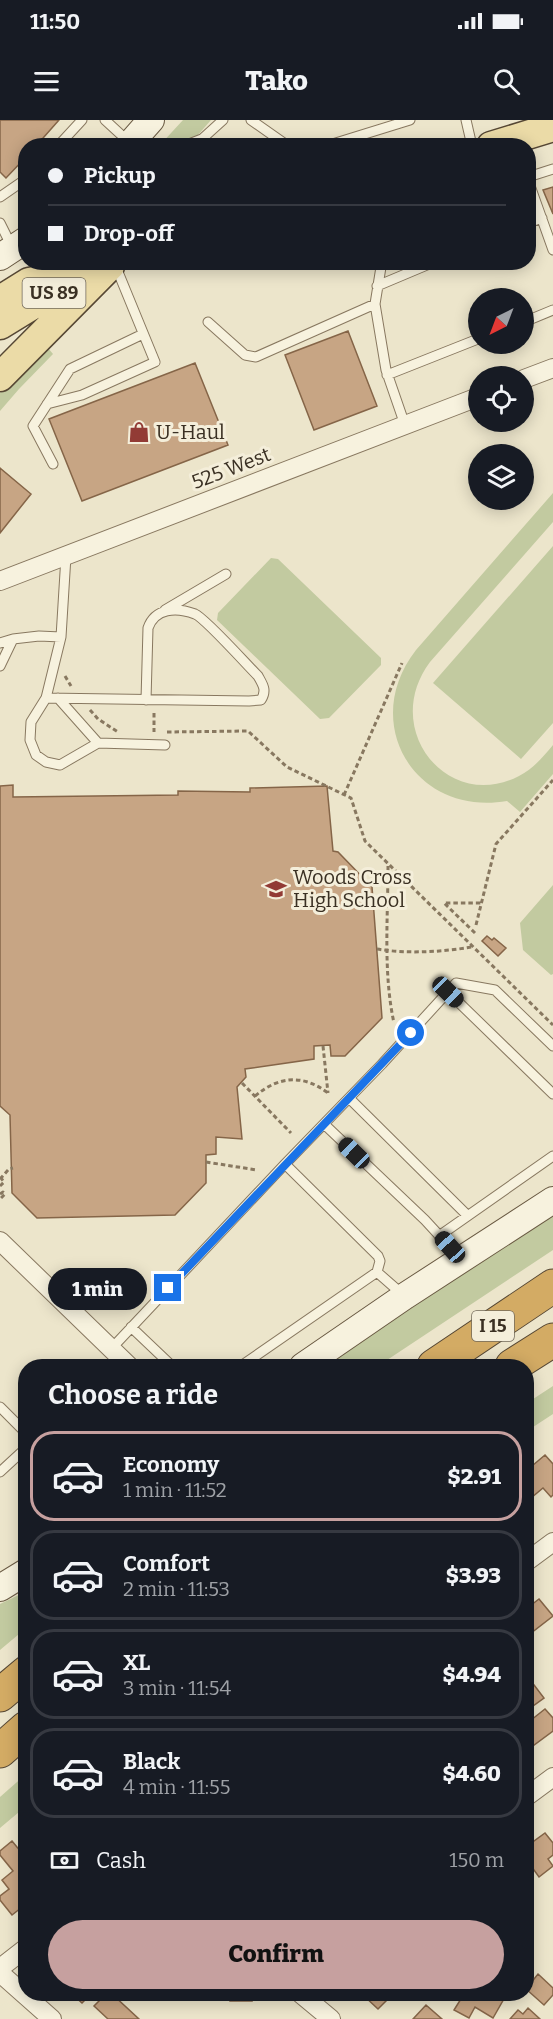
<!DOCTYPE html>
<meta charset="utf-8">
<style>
:root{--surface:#171b24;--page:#242831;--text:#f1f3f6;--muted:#9ea1a6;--line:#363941;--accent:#c6a09f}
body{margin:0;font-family:Bitter,serif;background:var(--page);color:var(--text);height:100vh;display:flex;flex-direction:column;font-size:22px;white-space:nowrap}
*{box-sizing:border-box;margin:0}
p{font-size:20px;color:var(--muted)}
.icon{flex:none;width:33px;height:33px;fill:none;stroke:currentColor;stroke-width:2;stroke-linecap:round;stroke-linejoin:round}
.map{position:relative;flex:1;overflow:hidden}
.details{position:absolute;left:18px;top:1239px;width:516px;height:642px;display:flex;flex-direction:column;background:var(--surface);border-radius:24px;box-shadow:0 3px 15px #0003}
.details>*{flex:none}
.hud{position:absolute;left:18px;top:18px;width:518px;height:132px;border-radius:24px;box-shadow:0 3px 15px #0003;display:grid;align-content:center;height:132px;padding:0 30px;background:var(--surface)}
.needle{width:39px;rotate:222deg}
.buttons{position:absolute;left:468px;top:168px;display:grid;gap:12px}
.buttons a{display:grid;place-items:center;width:66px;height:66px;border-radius:50%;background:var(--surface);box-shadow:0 3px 15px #0003;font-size:30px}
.end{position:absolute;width:27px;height:27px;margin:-14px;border:8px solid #1a73e8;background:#fff;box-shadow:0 0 0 3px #fff}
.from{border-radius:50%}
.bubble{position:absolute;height:42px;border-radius:21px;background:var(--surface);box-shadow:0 3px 15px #0003;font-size:20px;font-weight:800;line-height:42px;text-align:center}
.car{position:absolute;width:18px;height:36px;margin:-18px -9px;border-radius:8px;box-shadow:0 0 4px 2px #0007;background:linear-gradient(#222 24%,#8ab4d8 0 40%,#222 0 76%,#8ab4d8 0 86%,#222 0)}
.hud b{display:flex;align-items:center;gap:21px;height:57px;font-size:22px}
.hud b+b{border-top:2px solid var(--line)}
.hud i{width:15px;height:15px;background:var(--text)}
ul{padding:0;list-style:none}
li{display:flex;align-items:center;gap:18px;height:90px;margin:0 12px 9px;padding:0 18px;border:3px solid var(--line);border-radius:24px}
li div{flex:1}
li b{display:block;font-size:22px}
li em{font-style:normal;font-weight:800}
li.on{border-color:var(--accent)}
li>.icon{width:54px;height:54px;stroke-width:1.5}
h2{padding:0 30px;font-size:27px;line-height:72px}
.pay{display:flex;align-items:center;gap:15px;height:66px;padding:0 30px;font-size:22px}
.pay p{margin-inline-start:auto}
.action{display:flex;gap:12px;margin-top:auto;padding:12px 30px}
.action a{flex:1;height:69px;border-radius:36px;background:var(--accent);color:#111;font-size:24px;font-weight:800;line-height:69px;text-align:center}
.status{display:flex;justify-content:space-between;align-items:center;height:42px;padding:0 30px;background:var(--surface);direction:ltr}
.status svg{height:16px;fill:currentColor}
header{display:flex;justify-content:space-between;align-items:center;height:78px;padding:0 30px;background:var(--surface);font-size:27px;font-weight:800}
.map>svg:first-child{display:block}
.green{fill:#c2caa0}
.building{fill:#c7a584;stroke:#856548;stroke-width:1.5}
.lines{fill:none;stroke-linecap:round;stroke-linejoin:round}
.lane-casing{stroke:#887860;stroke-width:11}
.street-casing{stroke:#887860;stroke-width:20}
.secondary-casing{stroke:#6a5a43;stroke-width:28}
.primary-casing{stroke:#564734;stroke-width:31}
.highway-casing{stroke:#564734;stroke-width:35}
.path{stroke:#887860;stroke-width:3;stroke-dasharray:4.5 3;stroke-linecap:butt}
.lane{stroke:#f7f2de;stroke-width:9}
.street{stroke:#f7f2de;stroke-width:18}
.secondary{stroke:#f7f2de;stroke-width:26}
.primary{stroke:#ebdba7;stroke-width:28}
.highway{stroke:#d3ab64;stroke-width:33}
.route{stroke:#1a73e8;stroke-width:8}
.labels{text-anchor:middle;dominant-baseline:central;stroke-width:6;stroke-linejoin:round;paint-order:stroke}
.shield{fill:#f4eeda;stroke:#72695a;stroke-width:1.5}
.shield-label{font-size:18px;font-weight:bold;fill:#3a3023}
.poi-label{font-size:20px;fill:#3a3023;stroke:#f4eeda;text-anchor:start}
.street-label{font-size:20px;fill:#3a3023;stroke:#f4eeda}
</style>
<div class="status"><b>11:50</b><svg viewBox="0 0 49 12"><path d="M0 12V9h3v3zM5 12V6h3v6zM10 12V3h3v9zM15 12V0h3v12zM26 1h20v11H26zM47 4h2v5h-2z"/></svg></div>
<header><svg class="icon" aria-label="menu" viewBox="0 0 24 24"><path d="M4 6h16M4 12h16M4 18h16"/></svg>Tako<svg class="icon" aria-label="search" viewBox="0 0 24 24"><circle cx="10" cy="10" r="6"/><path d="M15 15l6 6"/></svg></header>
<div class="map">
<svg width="553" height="1899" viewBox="0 0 553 1899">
<rect width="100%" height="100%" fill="#ece5cb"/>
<path class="green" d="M183,0H211L197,16L184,20L176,25H160Z
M48,228L53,234L19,269L0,291V273Z
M553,373V402L430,542C380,609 448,693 519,656C533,649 543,637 553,625V654L520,692L507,681C415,697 359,603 416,530Z
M553,426V603L521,639L433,563Z
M271,438L278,439L381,538V545L329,598L320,599L217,500L218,493Z
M553,765V854L551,855L523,830L520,803Z
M553,1092V1130L378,1246H319Z
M553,1266V1294L527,1311V1283Z
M25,1472V1509L0,1530V1484Z
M25,1655V1687L0,1708V1677Z"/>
<path class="building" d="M0,0H59L36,26H26V37L6,58L0,52Z
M241,19L244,26H222Z
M553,67V94L543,70Z
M348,211L377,286L314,310L285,235Z
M195,243L228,325L82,381L49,299Z
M0,348L31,374L0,413Z
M13,665V677L178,675V671L250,672V668L327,666L333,731L338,732L372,767L382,898L345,936H331L330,925L314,926V939L245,949L246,957L237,967L242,1019L216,1017V1034L206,1035V1063L175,1095L37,1098L12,1073L10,995L0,986V666Z
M487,816L492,820L494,818L506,828L498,836L482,821Z
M545,1335L553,1344V1375L551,1377L543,1368L531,1378L526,1372V1351Z
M539,1479L553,1496L526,1517V1489Z
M531,1561L544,1578L526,1591V1564Z
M545,1589L553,1598V1611L526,1631V1604Z
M545,1713L553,1723V1735L548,1739L553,1746L539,1757L526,1739V1727Z
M12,1721L26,1738V1784L12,1795L0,1780V1776L9,1769L2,1760L13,1751L0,1735V1731Z
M538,1854L553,1868V1875L544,1885L526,1869Z
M72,1874H91L82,1883Z
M106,1874H112L139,1899H108L94,1886Z
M230,1874H251L252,1881H230Z
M362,1874H393L378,1889Z
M464,1874H500L505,1877L493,1898L475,1887L469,1898L454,1890Z
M426,1885L442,1899H413Z
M528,1888L540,1899H510L518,1890L523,1894Z"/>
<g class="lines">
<defs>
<path id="lane" d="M105,0L130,23
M251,0L288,26
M466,0L472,26
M58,26L82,0
M184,26L202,19L223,0
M326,26L410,0
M528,57L553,49
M528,60L553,130
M0,77L26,59
M0,103L12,127
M528,103L542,98
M379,142L381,147L375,184L386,250L405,305
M377,166L434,142
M208,202L245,235L256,237L375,184
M524,202L553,190
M387,255L478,219
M47,284L82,275L155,242L116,147
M53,344L33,306L70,249L143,214
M66,436L61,517L46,578L31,602L30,620L36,635L46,642L60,645L98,623L165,625
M165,490L226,454
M0,523L13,519
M0,546L13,519L39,516L61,517
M46,578L249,581L261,580C267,570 263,565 258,556C247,545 205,498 195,494C176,487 155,488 148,508L146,580
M58,578L98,623
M448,872L553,974
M349,978L467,1095
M324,1004L425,1100L459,1137
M439,1116L553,1036
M377,1152L402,1174
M131,1207L172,1246
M111,1229L285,1044L382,944L456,863L495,870L553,926
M241,1246L377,1152L380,1141L378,1136L285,1044
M0,1287L26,1313
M0,1352L26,1328"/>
<path id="street" d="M524,259L553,248
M0,461L478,277
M0,1121L129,1246
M526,1442L553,1422
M526,1677L553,1657
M0,1848L26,1828
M0,1853L52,1899
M301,1874L331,1899"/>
<path id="secondary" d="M128,26L151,0
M0,137L26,120
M303,1246L405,1176L553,1080
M0,1468L26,1452"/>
<path id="primary" d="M491,26L553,7
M0,180L29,162L73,154
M0,205L31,186L93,154
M0,257L110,146"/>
<path id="highway" d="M434,1246L553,1166
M512,1246L553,1220
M0,1575L26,1553
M0,1631L26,1608"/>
</defs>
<use href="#lane" class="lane-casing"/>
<use href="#street" class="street-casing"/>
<use href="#secondary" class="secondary-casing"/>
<use href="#primary" class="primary-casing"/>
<use href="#highway" class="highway-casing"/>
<path class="path" d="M65,556L71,566
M90,590L98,599L118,612
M154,593V612
M167,612L248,611L287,647L351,678L365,721L553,905
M344,675L402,543
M388,746C388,797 383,853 394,903
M476,805L496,724L553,660
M475,813L444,783H481
M377,829C407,834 442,832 472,827
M323,926L328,973
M242,963L291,1013
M255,976C279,956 303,954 328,973
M206,1042L257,1050
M0,1059L9,1049L13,1048
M0,1066L4,1062L1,1058
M0,1074L3,1072L5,1074L0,1079"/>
<use href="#lane" class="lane"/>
<use href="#street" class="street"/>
<use href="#secondary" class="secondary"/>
<use href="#primary" class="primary"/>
<use href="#highway" class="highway"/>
</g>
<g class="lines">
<path class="route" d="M168,1168L411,913"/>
</g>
<defs>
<symbol id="shop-bare" viewBox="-9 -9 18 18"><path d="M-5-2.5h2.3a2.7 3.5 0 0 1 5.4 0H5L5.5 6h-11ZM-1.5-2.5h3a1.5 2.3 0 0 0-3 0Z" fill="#923b35" stroke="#f4eeda" stroke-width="2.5" paint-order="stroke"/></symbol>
<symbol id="school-bare" viewBox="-9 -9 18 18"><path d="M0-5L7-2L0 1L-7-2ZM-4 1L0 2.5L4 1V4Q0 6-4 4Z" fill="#923b35" stroke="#f4eeda" stroke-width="2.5" paint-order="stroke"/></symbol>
</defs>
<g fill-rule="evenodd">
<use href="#shop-bare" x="124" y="297" width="30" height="30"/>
<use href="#school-bare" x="261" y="754" width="30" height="30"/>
</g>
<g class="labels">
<g class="shield">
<rect x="22.5" y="158" width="63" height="30" rx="4.5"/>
<rect x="472" y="1191" width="42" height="30" rx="4.5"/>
</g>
<g class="shield-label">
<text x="54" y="173">US 89</text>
<text x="493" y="1206">I 15</text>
</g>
<g class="poi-label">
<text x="156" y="312">U-Haul</text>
<text x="293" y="757">Woods Cross<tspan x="293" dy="23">High School</tspan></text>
</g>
<g class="street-label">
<text transform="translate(231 348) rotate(-21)">525 West</text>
</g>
</g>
</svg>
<div class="buttons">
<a><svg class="needle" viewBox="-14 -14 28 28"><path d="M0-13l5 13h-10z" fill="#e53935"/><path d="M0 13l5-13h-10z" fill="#9ea1a6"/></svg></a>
<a><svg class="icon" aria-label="locate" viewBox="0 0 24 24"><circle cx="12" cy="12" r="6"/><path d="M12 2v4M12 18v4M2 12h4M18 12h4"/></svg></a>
<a><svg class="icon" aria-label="layers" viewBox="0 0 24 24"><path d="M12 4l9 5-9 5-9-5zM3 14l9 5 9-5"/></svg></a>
</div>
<i class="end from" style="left:411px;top:913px"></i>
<i class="end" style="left:168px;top:1168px"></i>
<div class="bubble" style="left:48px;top:1148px;width:99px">1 min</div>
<i class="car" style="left:448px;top:872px;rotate:134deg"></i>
<i class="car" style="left:354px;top:1033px;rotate:314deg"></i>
<i class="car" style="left:450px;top:1127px;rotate:318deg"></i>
<div class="hud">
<b><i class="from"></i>Pickup</b>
<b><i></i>Drop-off</b>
</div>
<section class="details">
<h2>Choose a ride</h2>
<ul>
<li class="on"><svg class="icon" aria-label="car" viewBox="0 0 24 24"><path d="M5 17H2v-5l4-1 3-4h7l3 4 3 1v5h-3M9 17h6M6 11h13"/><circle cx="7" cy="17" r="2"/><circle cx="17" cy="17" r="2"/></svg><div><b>Economy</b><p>1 min · 11:52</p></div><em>$2.91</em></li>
<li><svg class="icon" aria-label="car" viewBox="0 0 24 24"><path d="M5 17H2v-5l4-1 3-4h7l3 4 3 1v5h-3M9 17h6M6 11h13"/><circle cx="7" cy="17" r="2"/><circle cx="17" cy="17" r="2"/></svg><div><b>Comfort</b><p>2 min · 11:53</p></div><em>$3.93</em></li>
<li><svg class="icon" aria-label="car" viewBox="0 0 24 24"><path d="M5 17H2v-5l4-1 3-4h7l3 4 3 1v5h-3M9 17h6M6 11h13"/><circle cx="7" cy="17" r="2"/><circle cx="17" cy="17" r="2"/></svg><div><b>XL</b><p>3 min · 11:54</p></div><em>$4.94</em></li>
<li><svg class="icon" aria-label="car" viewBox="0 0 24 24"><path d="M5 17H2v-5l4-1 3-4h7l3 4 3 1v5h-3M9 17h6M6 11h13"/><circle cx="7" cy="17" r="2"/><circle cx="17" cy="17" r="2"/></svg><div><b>Black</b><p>4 min · 11:55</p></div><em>$4.60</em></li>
</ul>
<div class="pay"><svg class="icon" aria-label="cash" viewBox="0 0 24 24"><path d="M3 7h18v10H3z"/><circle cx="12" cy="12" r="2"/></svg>Cash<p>150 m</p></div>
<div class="action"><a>Confirm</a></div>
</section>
</div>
